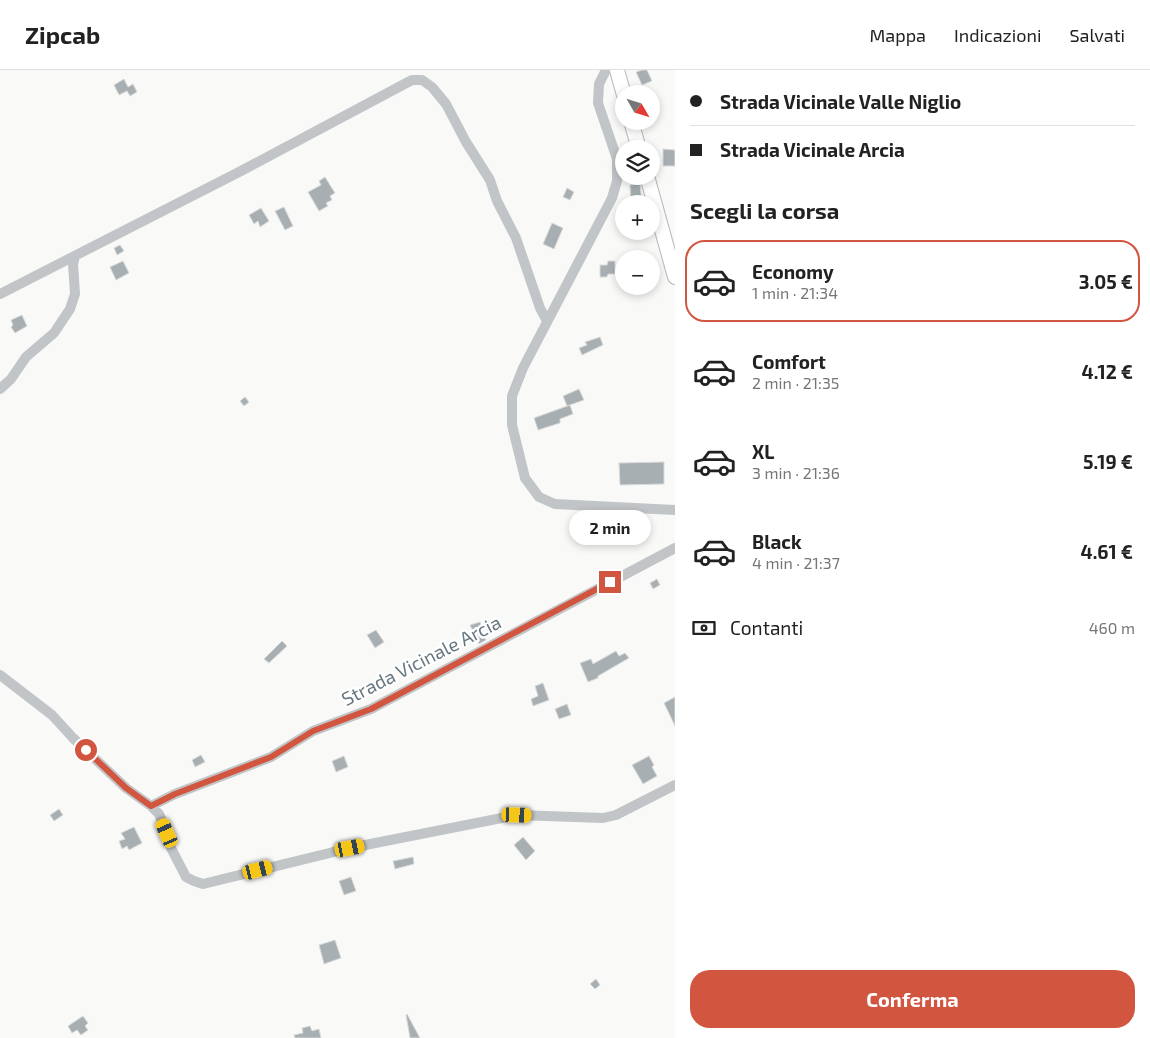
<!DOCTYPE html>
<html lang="it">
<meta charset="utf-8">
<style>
:root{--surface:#fff;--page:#f6f6f6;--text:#222;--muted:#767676;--line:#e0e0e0;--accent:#d1553f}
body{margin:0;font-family:"Exo 2",sans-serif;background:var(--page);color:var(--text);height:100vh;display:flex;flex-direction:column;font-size:19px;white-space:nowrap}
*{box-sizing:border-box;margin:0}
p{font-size:16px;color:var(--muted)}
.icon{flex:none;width:28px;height:28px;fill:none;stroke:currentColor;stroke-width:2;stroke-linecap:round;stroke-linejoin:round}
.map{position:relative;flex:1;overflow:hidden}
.sheet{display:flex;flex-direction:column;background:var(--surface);width:475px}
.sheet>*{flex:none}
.banner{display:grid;align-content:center;height:110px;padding:0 15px;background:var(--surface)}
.needle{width:32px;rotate:129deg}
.controls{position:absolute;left:615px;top:15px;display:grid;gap:10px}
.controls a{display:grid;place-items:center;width:45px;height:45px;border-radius:50%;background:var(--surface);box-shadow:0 2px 8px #0003;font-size:25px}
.end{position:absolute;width:22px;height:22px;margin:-11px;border:6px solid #d1553f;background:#fff;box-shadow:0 0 0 2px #fff}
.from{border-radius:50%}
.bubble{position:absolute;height:35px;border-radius:18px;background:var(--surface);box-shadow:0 2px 8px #0003;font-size:16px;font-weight:700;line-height:35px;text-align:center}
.car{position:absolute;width:15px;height:30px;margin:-15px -8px;border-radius:6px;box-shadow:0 0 4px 1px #0007;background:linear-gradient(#f5c518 24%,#345 0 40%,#f5c518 0 76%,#345 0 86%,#f5c518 0)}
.banner b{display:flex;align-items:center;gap:18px;height:48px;font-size:19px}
.banner b+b{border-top:1px solid var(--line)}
.banner i{width:12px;height:12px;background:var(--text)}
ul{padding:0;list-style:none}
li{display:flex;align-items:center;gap:15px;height:82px;margin:0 10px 8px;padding:0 5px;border:2px solid transparent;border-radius:20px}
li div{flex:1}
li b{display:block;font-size:19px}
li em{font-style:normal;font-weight:700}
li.current{border-color:var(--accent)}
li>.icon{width:45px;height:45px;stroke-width:1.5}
h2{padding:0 15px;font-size:22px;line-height:60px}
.pay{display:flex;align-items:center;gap:12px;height:55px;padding:0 15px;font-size:19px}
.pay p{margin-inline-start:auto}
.cta{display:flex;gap:10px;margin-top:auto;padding:10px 15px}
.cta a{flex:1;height:58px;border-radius:20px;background:var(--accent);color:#fff;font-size:20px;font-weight:700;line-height:58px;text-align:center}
header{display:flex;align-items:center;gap:30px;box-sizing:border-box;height:70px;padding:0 25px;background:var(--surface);border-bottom:1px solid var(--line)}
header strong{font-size:24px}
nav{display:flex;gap:28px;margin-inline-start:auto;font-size:18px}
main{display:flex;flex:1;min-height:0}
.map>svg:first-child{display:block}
.building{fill:#a7afb3;stroke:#dbdbd9}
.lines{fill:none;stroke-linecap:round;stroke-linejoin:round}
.secondary-casing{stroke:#b4b9bd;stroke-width:16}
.minor{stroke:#c1c5c8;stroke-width:10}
.secondary{stroke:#fff;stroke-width:14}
.route{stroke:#d1553f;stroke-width:6}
.labels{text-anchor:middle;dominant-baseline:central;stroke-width:5;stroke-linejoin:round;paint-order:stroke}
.street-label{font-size:19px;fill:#67777f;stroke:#fff}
</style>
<header>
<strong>Zipcab</strong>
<nav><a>Mappa</a><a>Indicazioni</a><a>Salvati</a></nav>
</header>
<main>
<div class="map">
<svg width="675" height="968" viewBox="0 0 675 968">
<rect width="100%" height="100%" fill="#f9f9f7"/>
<path class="building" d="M642,0H647L652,11L642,15L636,2Z
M124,9L128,17L133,14L137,22L130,26L127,21L119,25L114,15Z
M663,79L675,80V96H663Z
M325,107L335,123L330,126L332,130L326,133L328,136L319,141L308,122L321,115L319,111Z
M640,114L642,133L631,134L630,115Z
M567,118L574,122L570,130L563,127Z
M284,137L293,156L285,160L275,141Z
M261,138L269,151L260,157L258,151L254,154L249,145Z
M552,153L563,158L554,179L543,174Z
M120,175L124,181L117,185L114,178Z
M123,191L129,203L116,210L110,197Z
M608,191H615V204H608L607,207H600V195H607Z
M22,245L27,256L15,263L11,257L13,255L11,250Z
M600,267L603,275L582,285L579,278L587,275L585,272Z
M579,319L584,330L567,336L563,326Z
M245,327L249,332L244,336L240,331Z
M570,335L573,344L560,349V353L538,360L534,348Z
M664,392V414L620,415L619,393Z
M657,509L660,515L653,519L650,513Z
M480,552L486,570L479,574L470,555Z
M376,560L384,572L375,578L367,565Z
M282,571L287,576L269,593L264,589Z
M616,581L619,586L625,583L629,588L598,606V608L588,612L580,593L591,589L593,594Z
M543,613L549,630L533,636L531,629L538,626L535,616Z
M675,627V656L664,633Z
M567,634L571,645L559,649L555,639Z
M201,685L205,692L195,697L192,690Z
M344,686L348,697L336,702L332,691Z
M649,686L654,695L652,697L657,706L643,714L632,695Z
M59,739L63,745L54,751L50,745Z
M134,757L142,773L129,780L127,776L122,779L119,771L125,769L121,763Z
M523,767L535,781L526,790L514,775Z
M413,787L414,794L395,799L393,791Z
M351,807L356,821L344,825L339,811Z
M335,870L341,888L324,894L319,875Z
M596,909L600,915L595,919L590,914Z
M407,944L420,968H410L406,945Z
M83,946L88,953L85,956L88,960L81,965L77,960L72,963L68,956Z
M310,956L312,961L319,959L321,968H295L294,965L303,963L302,958Z"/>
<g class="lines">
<defs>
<path id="secondary" d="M617,0L624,25
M631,51L639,79
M647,106L675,207"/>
</defs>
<use href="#secondary" class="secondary-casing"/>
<path class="minor" d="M606,0L599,14L598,33L617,89V111L612,128L523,298L512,326V355L525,408L539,427L555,434L675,440
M0,224L241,101L412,10H422L432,17L446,34L466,72L490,110L497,131L516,168L540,238L547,251
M0,319L11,309L26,287L54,263L70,239L75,224L73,194L75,186
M0,605L52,645L73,668L126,718L151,736L159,744L167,763L171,778L186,807L194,811L203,814L350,778L517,745L603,748L616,745L675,715
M151,736L175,724L271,687L313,661L371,639L675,478"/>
<use href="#secondary" class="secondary"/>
</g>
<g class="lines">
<path class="route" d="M86,680L126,718L151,736L175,724L271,687L313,661L371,639L610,512"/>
</g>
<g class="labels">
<g class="street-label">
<text transform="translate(421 590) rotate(-27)">Strada Vicinale Arcia</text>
</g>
</g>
</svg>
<div class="controls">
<a><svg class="needle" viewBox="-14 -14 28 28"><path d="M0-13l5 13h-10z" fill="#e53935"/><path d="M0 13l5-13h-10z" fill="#767676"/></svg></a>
<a><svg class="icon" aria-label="layers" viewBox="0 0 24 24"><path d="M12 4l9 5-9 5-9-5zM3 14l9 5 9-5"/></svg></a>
<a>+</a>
<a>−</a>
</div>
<i class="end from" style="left:86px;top:680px"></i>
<i class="end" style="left:610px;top:512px"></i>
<div class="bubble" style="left:569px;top:440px;width:82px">2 min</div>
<i class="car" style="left:517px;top:745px;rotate:92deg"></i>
<i class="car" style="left:167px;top:763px;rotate:336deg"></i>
<i class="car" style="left:350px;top:778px;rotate:79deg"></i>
<i class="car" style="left:258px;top:800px;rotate:76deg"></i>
</div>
<section class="sheet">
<div class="banner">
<b><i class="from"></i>Strada Vicinale Valle Niglio</b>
<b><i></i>Strada Vicinale Arcia</b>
</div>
<h2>Scegli la corsa</h2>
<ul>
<li class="current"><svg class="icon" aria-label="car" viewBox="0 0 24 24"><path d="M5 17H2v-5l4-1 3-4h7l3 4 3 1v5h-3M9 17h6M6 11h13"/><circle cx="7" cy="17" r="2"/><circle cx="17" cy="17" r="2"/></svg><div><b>Economy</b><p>1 min · 21:34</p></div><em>3.05 €</em></li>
<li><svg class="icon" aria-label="car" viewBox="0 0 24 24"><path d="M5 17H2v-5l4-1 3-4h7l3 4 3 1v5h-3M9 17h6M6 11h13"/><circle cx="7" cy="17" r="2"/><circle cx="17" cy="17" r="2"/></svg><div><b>Comfort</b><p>2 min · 21:35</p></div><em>4.12 €</em></li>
<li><svg class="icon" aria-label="car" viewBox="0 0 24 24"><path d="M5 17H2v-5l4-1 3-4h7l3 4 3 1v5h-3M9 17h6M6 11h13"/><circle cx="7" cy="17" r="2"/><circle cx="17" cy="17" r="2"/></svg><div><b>XL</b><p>3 min · 21:36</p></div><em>5.19 €</em></li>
<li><svg class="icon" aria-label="car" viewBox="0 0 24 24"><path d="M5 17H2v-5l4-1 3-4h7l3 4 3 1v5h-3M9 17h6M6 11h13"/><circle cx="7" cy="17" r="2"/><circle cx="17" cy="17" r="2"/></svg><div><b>Black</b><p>4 min · 21:37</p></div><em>4.61 €</em></li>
</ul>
<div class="pay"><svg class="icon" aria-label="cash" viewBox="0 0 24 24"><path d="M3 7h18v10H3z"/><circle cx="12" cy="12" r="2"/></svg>Contanti<p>460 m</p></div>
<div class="cta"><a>Conferma</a></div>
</section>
</main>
